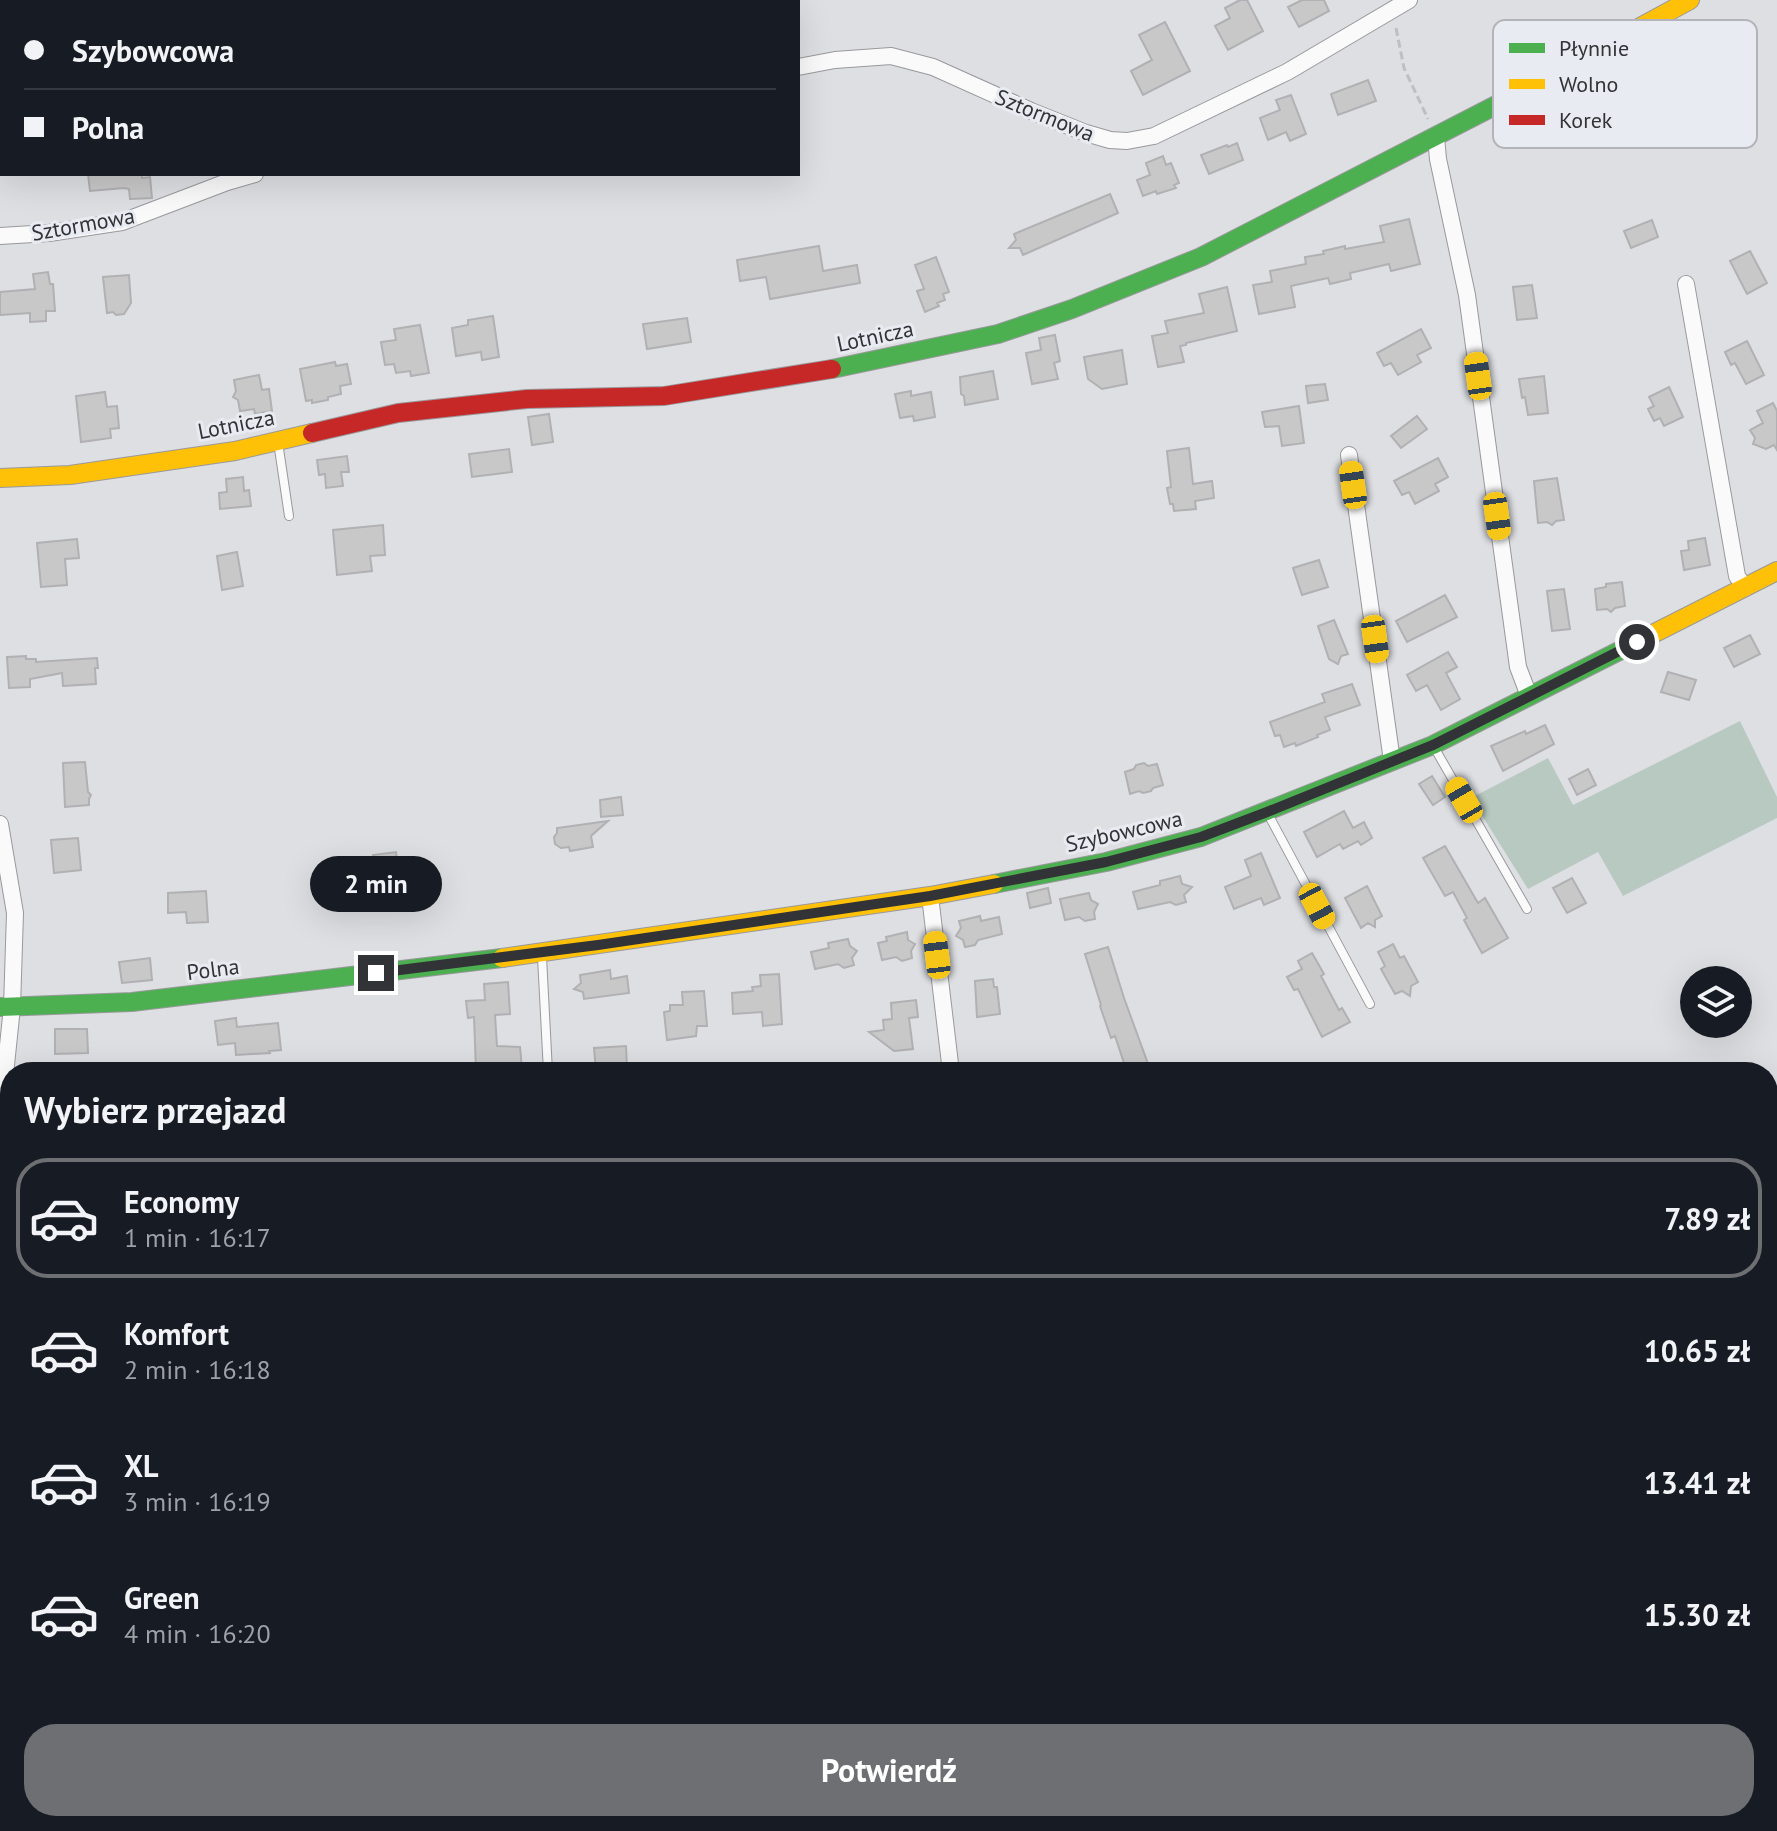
<!DOCTYPE html>
<html lang="pl">
<meta charset="utf-8">
<style>
:root{--surface:#171b24;--page:#242831;--text:#f1f3f6;--muted:#9ea1a6;--line:#363941;--accent:#6e6f73}
body{margin:0;font-family:"PT Sans",sans-serif;background:var(--page);color:var(--text);height:100vh;display:flex;flex-direction:column;font-size:30px;white-space:nowrap}
*{box-sizing:border-box;margin:0}
p{font-size:26px;color:var(--muted)}
.icon{flex:none;width:44px;height:44px;fill:none;stroke:currentColor;stroke-width:2;stroke-linecap:round;stroke-linejoin:round}
.map{position:relative;flex:1;overflow:hidden}
.details{position:absolute;left:0px;top:1062px;width:1778px;height:770px;display:flex;flex-direction:column;background:var(--surface);border-radius:32px 32px 0 0;box-shadow:0 8px 32px #0002}
.details>*{flex:none}
.banner{position:absolute;left:0px;top:0px;width:800px;height:176px;box-shadow:0 8px 32px #0002;display:grid;align-content:center;height:176px;padding:0 24px;background:var(--surface)}
.fabs{position:absolute;left:1680px;top:966px;display:grid;gap:16px}
.fabs a{display:grid;place-items:center;width:72px;height:72px;border-radius:50%;background:var(--surface);box-shadow:0 8px 32px #0002;font-size:40px}
.end{position:absolute;width:36px;height:36px;margin:-18px;border:10px solid #323336;background:#fff;box-shadow:0 0 0 4px #fff}
.from{border-radius:50%}
.bubble{position:absolute;height:56px;border-radius:28px;background:var(--surface);box-shadow:0 8px 32px #0002;font-size:26px;font-weight:700;line-height:56px;text-align:center}
.car{position:absolute;width:24px;height:48px;margin:-24px -12px;border-radius:10px;box-shadow:0 0 6px 2px #0007;background:linear-gradient(#f5c518 24%,#345 0 40%,#f5c518 0 76%,#345 0 86%,#f5c518 0)}
.banner b{display:flex;align-items:center;gap:28px;height:76px;font-size:30px}
.banner b+b{border-top:2px solid var(--line)}
.banner i{width:20px;height:20px;background:var(--text)}
ul{padding:0;list-style:none}
li{display:flex;align-items:center;gap:24px;height:120px;margin:0 16px 12px;padding:0 8px;border:4px solid transparent;border-radius:32px}
li div{flex:1}
li b{display:block;font-size:30px}
li em{font-style:normal;font-weight:700}
li.active{border-color:var(--accent)}
li>.icon{width:72px;height:72px;stroke-width:1.5}
h2{padding:0 24px;font-size:36px;line-height:96px}
.button{display:flex;gap:16px;margin-top:auto;padding:16px 24px}
.button a{flex:1;height:92px;border-radius:32px;background:var(--accent);color:#fff;font-size:32px;font-weight:700;line-height:92px;text-align:center}
.map>svg:first-child{display:block}
.green{fill:#b8c9c1}
.lines{fill:none;stroke-linecap:round;stroke-linejoin:round}
.stream{stroke:#a0b0c6;stroke-width:5}
.building{fill:#c9c8c9;stroke:#b1b0b2;stroke-width:2}
.lane-casing{stroke:#99999c;stroke-width:10}
.street-casing{stroke:#99999c;stroke-width:18}
.fast-casing{stroke:#99999c;stroke-width:20}
.slow-casing{stroke:#99999c;stroke-width:20}
.jam-casing{stroke:#99999c;stroke-width:20}
.path{stroke:#bebfc0;stroke-width:3;stroke-dasharray:8 4;stroke-linecap:butt}
.lane{stroke:#fafafb;stroke-width:8}
.street{stroke:#fafafb;stroke-width:16}
.fast{stroke:#4caf50;stroke-width:18}
.slow{stroke:#ffc107;stroke-width:18}
.jam{stroke:#c62828;stroke-width:18}
.route{stroke:#323336;stroke-width:10}
.labels{text-anchor:middle;dominant-baseline:central;stroke-width:6;stroke-linejoin:round;paint-order:stroke}
.street-label{font-size:22px;fill:#323336;stroke:#e9ebf2}
.key{fill:#e9ebf2;stroke:#b2b4ba;stroke-width:2}
.key-label{font-size:22px;fill:#323336}
</style>
<div class="map">
<svg width="1777" height="1831" viewBox="0 0 1777 1831">
<rect width="100%" height="100%" fill="#dedfe3"/>
<path class="green" d="M1740,721L1777,797V818L1623,896L1598,852L1528,889L1471,798L1548,758L1573,805Z
M112,1822H168L172,1831H69Z
M203,1822H611L612,1831H208Z"/>
<g class="lines">
<path class="stream" d="M573,2L580,0
M1768,1100L1777,1094
M0,1795L10,1790"/>
</g>
<path class="building" d="M1240,0H1247L1263,31L1228,50L1215,26L1230,18L1225,8Z
M1302,0H1324L1329,11L1299,27L1288,7Z
M1165,22L1190,71L1143,95L1131,71L1152,60L1139,35Z
M1368,80L1376,101L1338,115L1331,94Z
M1291,95L1306,134L1290,141L1286,132L1268,140L1260,118L1280,110L1276,100Z
M1237,143L1243,160L1209,174L1201,155L1227,145L1228,147Z
M1163,156L1166,165L1171,163L1179,183L1174,185L1176,188L1157,194L1156,191L1143,196L1137,180L1150,175L1146,163Z
M88,174H142V178L150,177L152,198L130,199L129,189L124,188L90,191Z
M1110,194L1118,213L1023,255L1020,248H1009L1016,240L1014,234Z
M1409,219L1420,264L1391,271L1389,264L1350,273L1351,279L1330,284L1328,278L1291,286L1295,307L1259,314L1253,285L1272,282L1270,271L1306,264L1305,257L1324,254L1323,251L1345,246V249L1384,242L1380,226Z
M1652,220L1658,237L1631,248L1624,231Z
M819,246L823,271L857,265L860,283L770,299L766,277L740,281L737,260Z
M1750,251L1767,283L1747,294L1730,261Z
M936,257L949,292L943,294L945,300L937,303L939,306L925,312L917,291L924,289L915,265Z
M48,272L50,284H53L55,311H46V321L30,322V313L0,315V292L35,289L33,274Z
M129,275L131,303L124,314L116,315L113,312L107,313L103,277Z
M1532,285L1537,318L1517,320L1513,287Z
M1227,287L1237,331L1186,343V345L1180,346L1184,362L1158,367L1152,336L1168,333L1165,321L1204,313L1199,294Z
M493,316L499,357L482,360L481,352L456,356L452,328L468,325V320Z
M687,318L691,342L647,349L643,324Z
M420,325L429,373L411,376L410,371L396,373L394,364L385,365L381,342L396,340L394,329Z
M1421,329L1431,348L1417,355L1421,362L1398,375L1391,363L1384,366L1377,353Z
M1055,335L1060,361L1054,363L1058,379L1032,384L1026,353L1041,350L1039,338Z
M1747,341L1764,375L1746,384L1735,363L1731,365L1725,352Z
M1122,350L1127,384L1102,389L1088,379L1084,357Z
M335,362L336,366L347,364L351,384L340,386L341,394L328,397V400L312,403V400L306,401L300,369Z
M993,371L998,399L965,405L964,396L961,394L960,377Z
M259,375L262,390L269,389L272,411L255,414L254,409L240,411L238,400L233,397L236,391L234,380Z
M1544,376L1548,413L1528,415L1525,397L1522,398L1519,379Z
M1325,384L1328,400L1308,403L1306,386Z
M1669,387L1683,417L1664,426L1660,418L1654,421L1648,409L1654,406L1649,397Z
M911,391V396L931,392L935,417L914,421L913,416L900,418L895,394Z
M105,392L107,407L117,406L119,428L110,429L111,438L81,442L76,396Z
M1773,403L1777,411V450L1774,445L1766,449L1753,444L1755,438L1750,430L1763,423L1757,411Z
M1299,406L1304,443L1282,446L1279,426L1265,427L1262,412Z
M549,414L553,442L532,445L528,417Z
M1417,416L1427,429L1401,448L1391,436Z
M1189,448L1193,484L1212,481L1214,498L1195,501L1196,509L1174,511L1173,504H1170L1167,488L1171,487L1167,451Z
M509,449L512,472L472,477L469,454Z
M347,456L349,472H341L343,486L326,488L325,474L319,475L317,460Z
M1438,458L1448,477L1435,484L1439,491L1415,504L1409,492L1402,495L1394,481Z
M243,477L244,491L249,490L251,506L220,509L219,493L227,492L226,479Z
M1557,478L1564,520L1556,521L1552,525L1547,522L1538,523L1534,481Z
M383,525L385,555L370,556L372,571L337,575L333,530Z
M1705,538L1710,565L1684,570L1681,551L1689,550L1688,541Z
M77,539L79,558L65,559L67,585L41,587L37,543Z
M237,552L243,586L222,590L217,556Z
M1319,560L1328,587L1302,595L1293,568Z
M1622,582L1625,606L1615,608L1611,612L1607,609L1597,610L1595,589L1606,587V584Z
M1564,589L1570,629L1552,631L1547,591Z
M1445,595L1457,617L1407,642L1396,621Z
M1334,620L1348,654L1341,656L1338,664L1329,659L1318,626Z
M1750,635L1760,654L1734,667L1724,648Z
M1448,652L1457,667L1446,673L1460,699L1441,710L1427,685L1416,691L1407,675Z
M26,656V659H36V662L97,658L98,668H95L96,684L63,686L62,673L30,679V687L9,688L7,657Z
M1668,672L1696,680L1689,700L1661,692Z
M1352,684L1360,705L1325,717L1330,730L1317,735L1318,737L1296,746L1295,743L1284,747L1280,735L1275,736L1270,722L1325,702L1322,694Z
M1545,725L1554,744L1503,771L1491,746L1525,731L1526,734Z
M85,762L88,792L91,795L89,799V805L65,807L63,763Z
M1144,763L1148,766L1157,764L1163,785L1153,788L1151,791L1143,793L1139,791L1130,794L1125,772L1134,769L1136,765Z
M1588,769L1596,785L1577,795L1569,779Z
M1432,776L1445,797L1433,805L1419,784Z
M621,797L623,815L601,817L600,800Z
M1344,811L1353,828L1364,822L1372,838L1361,845L1358,841L1343,849L1340,844L1317,857L1304,832Z
M608,821L591,836L593,847L570,851L569,847L561,848L555,844L554,837L557,833V828Z
M78,838L81,870L54,873L51,840Z
M1445,846L1478,903L1485,898L1508,938L1482,953L1464,920L1467,918L1453,892L1445,896L1423,858Z
M396,852L401,894L376,897L372,865L375,864L373,855Z
M1261,853L1280,898L1264,905L1261,898L1234,909L1225,887L1251,876L1245,860Z
M1180,876L1182,884L1192,887L1184,895L1186,902L1176,905L1170,902L1138,909L1133,892L1160,885V881Z
M1572,878L1586,903L1567,913L1553,888Z
M1367,886L1382,916L1375,920V927L1368,923L1361,928L1345,898Z
M1048,888L1051,903L1030,908L1027,893Z
M206,891L208,922L187,923L186,912L168,913V893Z
M1089,893L1091,900L1098,904L1094,912L1095,919L1085,921L1079,917L1065,920L1060,899Z
M980,916L981,921L999,917L1002,934L978,940L975,945L965,947L963,940L956,936L961,928L959,921Z
M907,932L908,940L915,944L911,951L912,958L902,961L896,957L882,960L878,943L887,941L886,937Z
M848,939L850,946L857,951L852,958L854,965L844,968L838,964L815,969L811,952L829,948L828,943Z
M1393,944L1400,958L1404,956L1418,982L1411,986L1410,996L1402,991L1395,994L1381,969L1385,966L1378,952Z
M1108,947L1124,998L1151,1072H1127L1115,1036L1111,1038L1100,1006L1101,1005L1085,954Z
M1312,953L1324,974L1321,976L1339,1010L1342,1008L1350,1022L1322,1037L1298,989L1294,990L1287,977L1302,969L1298,961Z
M150,958L152,980L122,983L119,962Z
M610,970L611,979L627,976L629,993L584,999L583,992L574,989L581,983L580,975Z
M779,974L782,1024L763,1026L762,1012L733,1014L732,993L753,991L752,987L761,986L760,975Z
M993,979L994,987H997L1000,1014L977,1017L975,981Z
M508,982L510,1014L495,1015L497,1046L520,1047L522,1069H512V1072L476,1070L474,1017L468,1018L466,1001L485,1000L484,984Z
M704,991L707,1026H697L696,1036L667,1040L664,1012L670,1011V1005H683L682,992Z
M916,1000L918,1017L909,1018L913,1049L894,1051L869,1032L884,1030L883,1020L892,1019L891,1003Z
M236,1018L237,1027L278,1023L281,1050L269,1051L270,1053L236,1055L235,1043L218,1045L215,1021Z
M55,1029H87L88,1053L55,1054Z
M626,1046L627,1068L596,1071L594,1048Z"/>
<g class="lines">
<defs>
<path id="lane" d="M278,442L289,516
M1434,747L1527,909
M1268,814L1370,1004
M542,957L548,1072"/>
<path id="street" d="M798,67L835,60L891,56L933,67L1031,111L1086,133L1110,140L1127,141L1154,136L1287,72L1409,0
M0,117L2,116
M1436,137L1438,159L1467,295L1518,667L1529,696
M0,236L49,233L122,222L227,182L255,174
M1686,284L1737,576L1745,588
M1349,455L1392,761
M0,824L15,913L12,1007L0,1123
M930,896L951,1072
M0,1165L10,1214
M1768,1244L1777,1239
M0,1373H10
M0,1568L10,1567
M185,1822L189,1831
M835,1822L838,1831
M1752,1822L1755,1831
M16,1831L37,1822
M1444,1831L1451,1822"/>
<path id="fast" d="M832,369L998,334L1072,309L1201,257L1504,101
M994,884L1106,862L1201,837L1433,745L1631,645
M0,1007L132,1002L502,958"/>
<path id="slow" d="M1504,101L1690,0
M0,478L70,475L235,451L312,433
M1631,645L1777,571
M502,958L930,896L994,884"/>
<path id="jam" d="M312,433L398,413L527,399L664,396L832,369"/>
</defs>
<use href="#lane" class="lane-casing"/>
<use href="#street" class="street-casing"/>
<use href="#fast" class="fast-casing"/>
<use href="#slow" class="slow-casing"/>
<use href="#jam" class="jam-casing"/>
<path class="path" d="M1396,28L1404,68L1428,119
M213,1822L223,1831
M628,1822L630,1831"/>
<use href="#lane" class="lane"/>
<use href="#street" class="street"/>
<use href="#fast" class="fast"/>
<use href="#slow" class="slow"/>
<use href="#jam" class="jam"/>
</g>
<g class="lines">
<path class="route" d="M376,973L598,945L930,896L1106,862L1201,837L1267,812L1433,745L1637,642"/>
</g>
<g class="labels">
<g class="street-label">
<text transform="translate(1045 115) rotate(22)">Sztormowa</text>
<text transform="translate(83 224) rotate(-10)">Sztormowa</text>
<text transform="translate(875 336) rotate(-12)">Lotnicza</text>
<text transform="translate(236 424) rotate(-11)">Lotnicza</text>
<text transform="translate(1124 831) rotate(-13)">Szybowcowa</text>
<text transform="translate(213 969) rotate(-7)">Polna</text>
</g>
</g>
<rect x="1493" y="20" width="264" height="128" rx="12" class="key"/>
<rect x="1509" y="43" width="36" height="10" fill="#4caf50"/>
<rect x="1509" y="79" width="36" height="10" fill="#ffc107"/>
<rect x="1509" y="115" width="36" height="10" fill="#c62828"/>
<g class="key-label">
<text x="1559" y="56">Płynnie</text>
<text x="1559" y="92">Wolno</text>
<text x="1559" y="128">Korek</text>
</g>
</svg>
<div class="fabs">
<a><svg class="icon" aria-label="layers" viewBox="0 0 24 24"><path d="M12 4l9 5-9 5-9-5zM3 14l9 5 9-5"/></svg></a>
</div>
<i class="end from" style="left:1637px;top:642px"></i>
<i class="end" style="left:376px;top:973px"></i>
<div class="bubble" style="left:310px;top:856px;width:132px">2 min</div>
<i class="car" style="left:1478px;top:376px;rotate:352deg"></i>
<i class="car" style="left:1353px;top:485px;rotate:352deg"></i>
<i class="car" style="left:1497px;top:516px;rotate:172deg"></i>
<i class="car" style="left:1375px;top:639px;rotate:172deg"></i>
<i class="car" style="left:1464px;top:800px;rotate:330deg"></i>
<i class="car" style="left:1317px;top:906px;rotate:152deg"></i>
<i class="car" style="left:937px;top:955px;rotate:353deg"></i>
<div class="banner">
<b><i class="from"></i>Szybowcowa</b>
<b><i></i>Polna</b>
</div>
<section class="details">
<h2>Wybierz przejazd</h2>
<ul>
<li class="active"><svg class="icon" aria-label="car" viewBox="0 0 24 24"><path d="M5 17H2v-5l4-1 3-4h7l3 4 3 1v5h-3M9 17h6M6 11h13"/><circle cx="7" cy="17" r="2"/><circle cx="17" cy="17" r="2"/></svg><div><b>Economy</b><p>1 min · 16:17</p></div><em>7.89 zł</em></li>
<li><svg class="icon" aria-label="car" viewBox="0 0 24 24"><path d="M5 17H2v-5l4-1 3-4h7l3 4 3 1v5h-3M9 17h6M6 11h13"/><circle cx="7" cy="17" r="2"/><circle cx="17" cy="17" r="2"/></svg><div><b>Komfort</b><p>2 min · 16:18</p></div><em>10.65 zł</em></li>
<li><svg class="icon" aria-label="car" viewBox="0 0 24 24"><path d="M5 17H2v-5l4-1 3-4h7l3 4 3 1v5h-3M9 17h6M6 11h13"/><circle cx="7" cy="17" r="2"/><circle cx="17" cy="17" r="2"/></svg><div><b>XL</b><p>3 min · 16:19</p></div><em>13.41 zł</em></li>
<li><svg class="icon" aria-label="car" viewBox="0 0 24 24"><path d="M5 17H2v-5l4-1 3-4h7l3 4 3 1v5h-3M9 17h6M6 11h13"/><circle cx="7" cy="17" r="2"/><circle cx="17" cy="17" r="2"/></svg><div><b>Green</b><p>4 min · 16:20</p></div><em>15.30 zł</em></li>
</ul>
<div class="button"><a>Potwierdź</a></div>
</section>
</div>
